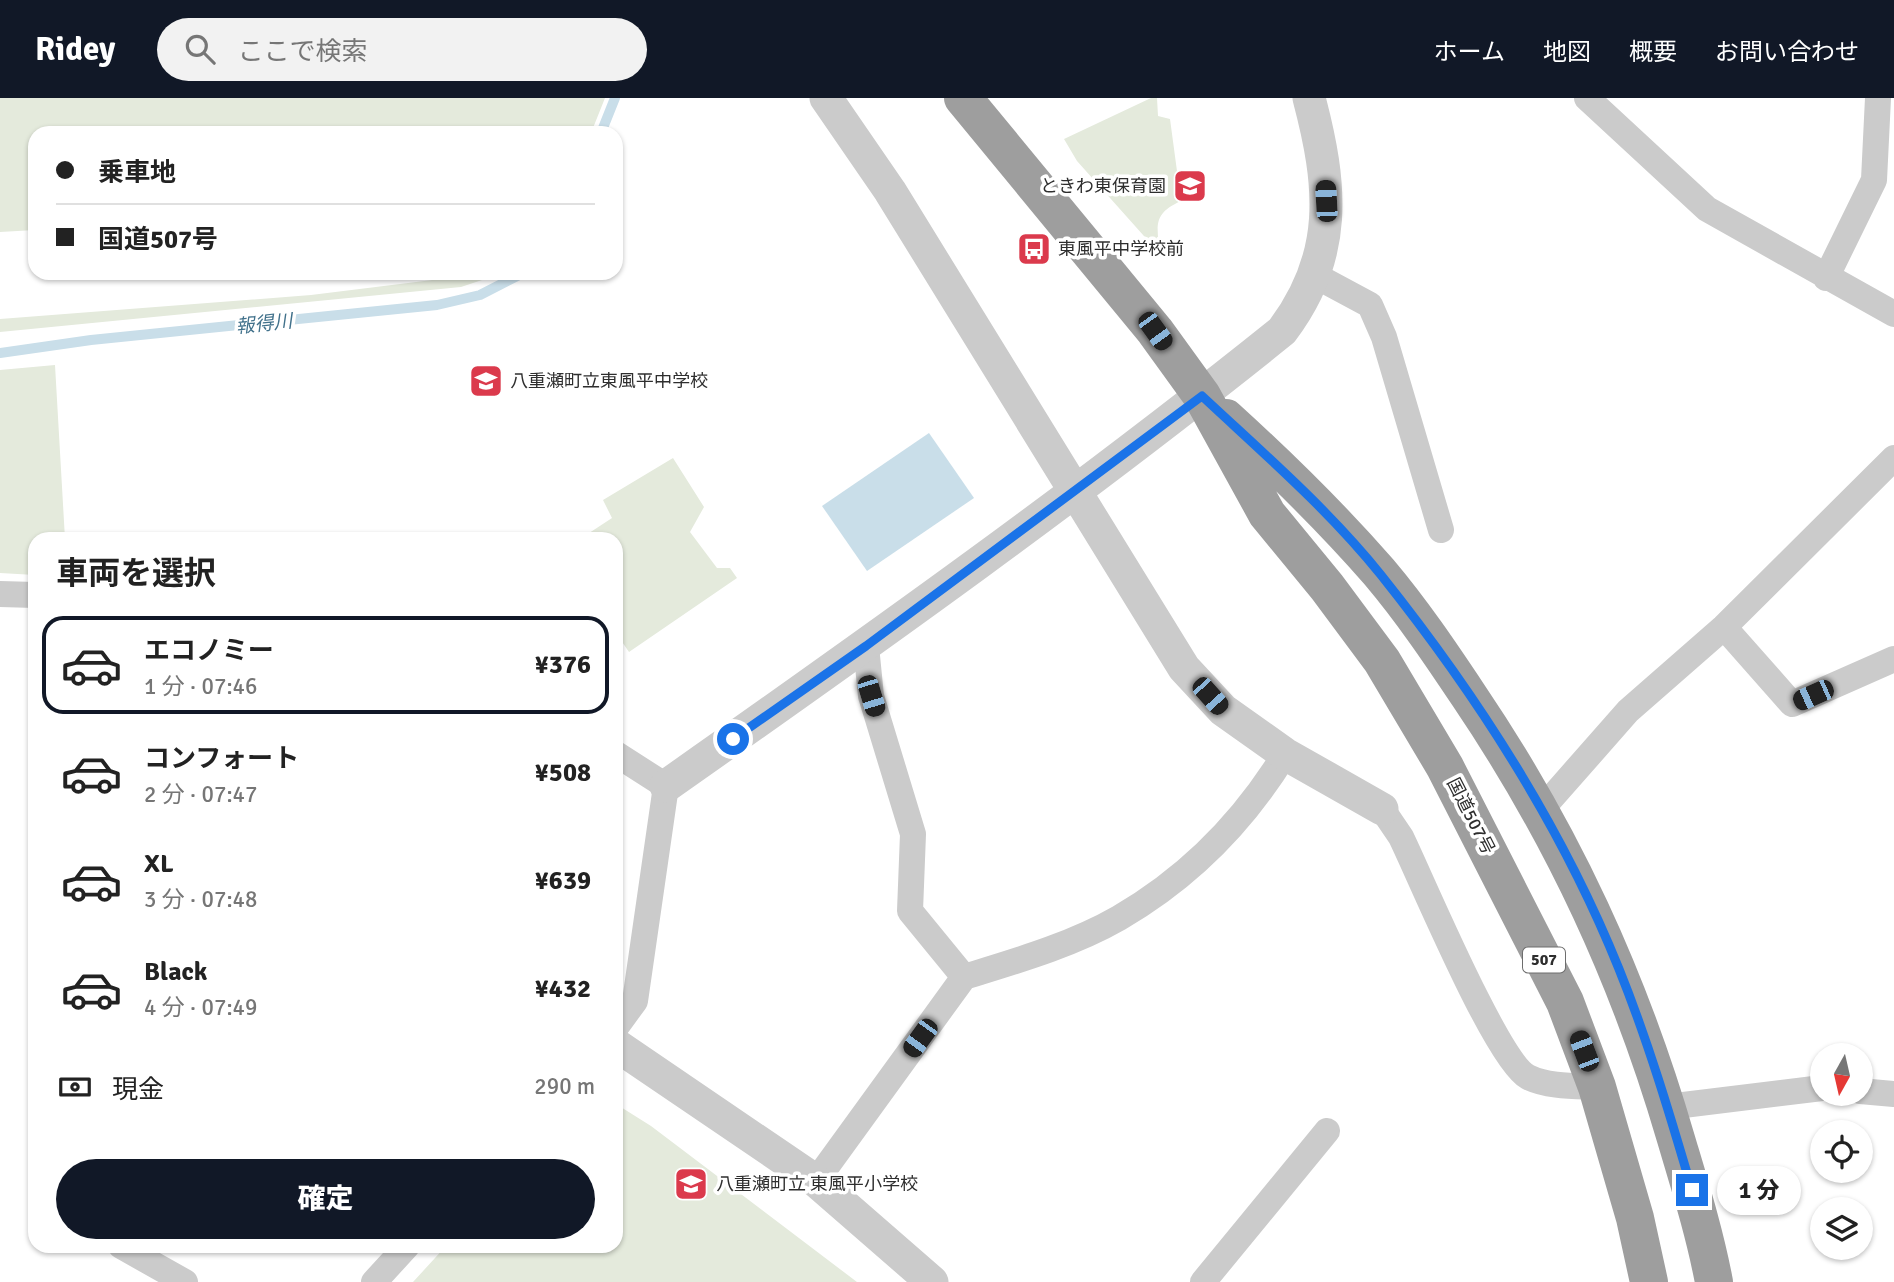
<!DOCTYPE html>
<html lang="ja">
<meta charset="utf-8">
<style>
:root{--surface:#fff;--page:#f2f2f2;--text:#222;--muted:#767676;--line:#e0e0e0;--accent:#111827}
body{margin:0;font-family:Signika,"Noto Sans JP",sans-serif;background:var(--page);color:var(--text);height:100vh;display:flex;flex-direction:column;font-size:26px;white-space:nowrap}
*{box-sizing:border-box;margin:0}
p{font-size:23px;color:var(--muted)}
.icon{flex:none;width:38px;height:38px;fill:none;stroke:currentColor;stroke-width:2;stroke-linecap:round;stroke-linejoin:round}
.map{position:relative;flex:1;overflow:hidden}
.sheet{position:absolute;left:28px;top:434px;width:595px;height:721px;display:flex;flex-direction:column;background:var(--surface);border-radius:21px;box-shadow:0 2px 5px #0004}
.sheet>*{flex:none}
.top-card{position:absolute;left:28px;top:28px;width:595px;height:154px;border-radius:21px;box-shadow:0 2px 5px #0004;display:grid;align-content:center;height:154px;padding:0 28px;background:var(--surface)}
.needle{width:46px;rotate:188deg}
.tools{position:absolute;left:1810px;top:945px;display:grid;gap:14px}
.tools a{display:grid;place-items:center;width:63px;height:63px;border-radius:50%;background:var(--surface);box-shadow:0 2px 5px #0004;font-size:35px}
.end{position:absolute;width:32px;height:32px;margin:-16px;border:9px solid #1a73e8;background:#fff;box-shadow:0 0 0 4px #fff}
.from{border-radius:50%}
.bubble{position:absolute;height:49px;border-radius:24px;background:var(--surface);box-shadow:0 2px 5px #0004;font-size:23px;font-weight:800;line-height:49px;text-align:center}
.car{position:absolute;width:21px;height:42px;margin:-21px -10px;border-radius:9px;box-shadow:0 0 5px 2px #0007;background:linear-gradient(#222 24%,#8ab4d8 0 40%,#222 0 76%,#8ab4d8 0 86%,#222 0)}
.top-card b{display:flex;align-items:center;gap:24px;height:66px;font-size:26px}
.top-card b+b{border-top:2px solid var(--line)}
.top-card i{width:18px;height:18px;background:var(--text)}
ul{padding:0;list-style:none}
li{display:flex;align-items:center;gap:21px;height:98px;margin:0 14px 10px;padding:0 14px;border:4px solid transparent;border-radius:21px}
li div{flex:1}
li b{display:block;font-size:26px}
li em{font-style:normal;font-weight:800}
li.selected{border-color:var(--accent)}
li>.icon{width:63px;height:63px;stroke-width:1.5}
h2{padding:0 28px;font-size:32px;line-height:84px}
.pay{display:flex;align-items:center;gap:18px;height:77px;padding:0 28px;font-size:26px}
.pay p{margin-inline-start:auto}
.action{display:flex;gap:14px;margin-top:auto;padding:14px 28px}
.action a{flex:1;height:80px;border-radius:42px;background:var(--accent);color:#fff;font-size:28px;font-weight:800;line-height:80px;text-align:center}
header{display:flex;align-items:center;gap:42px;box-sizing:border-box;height:98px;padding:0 35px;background:var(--accent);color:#fff}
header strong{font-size:33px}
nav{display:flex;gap:38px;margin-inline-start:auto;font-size:24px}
.search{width:490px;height:63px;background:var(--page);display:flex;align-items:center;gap:18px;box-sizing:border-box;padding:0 24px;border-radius:38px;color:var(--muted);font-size:26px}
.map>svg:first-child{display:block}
.green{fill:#e4eadc}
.water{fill:#c9dee9}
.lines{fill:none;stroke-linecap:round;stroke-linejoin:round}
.stream{stroke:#c9dee9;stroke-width:10}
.minor{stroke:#cbcbcb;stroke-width:26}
.tertiary{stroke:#cbcbcb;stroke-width:33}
.trunk{stroke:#9e9e9e;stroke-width:38}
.route{stroke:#1a73e8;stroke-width:9}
.labels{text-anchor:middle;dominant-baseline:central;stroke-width:7;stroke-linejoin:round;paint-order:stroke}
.shield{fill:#fff;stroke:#6d6d6d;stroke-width:2}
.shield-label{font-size:16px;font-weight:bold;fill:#2e2e2e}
.poi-label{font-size:18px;fill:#2e2e2e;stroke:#fff;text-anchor:start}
.street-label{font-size:18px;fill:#2e2e2e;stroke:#fff}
.water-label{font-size:19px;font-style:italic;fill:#41718b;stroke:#fff}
</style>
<header>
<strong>Ridey</strong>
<div class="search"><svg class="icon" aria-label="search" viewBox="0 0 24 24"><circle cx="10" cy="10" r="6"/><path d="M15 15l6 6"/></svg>ここで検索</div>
<nav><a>ホーム</a><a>地図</a><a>概要</a><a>お問い合わせ</a></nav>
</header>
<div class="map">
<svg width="1894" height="1184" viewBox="0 0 1894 1184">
<rect width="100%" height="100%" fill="#fff"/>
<path class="green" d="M0,0H605L591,35H35V132L0,134Z
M1151,0H1157L1158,18L1170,21L1181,103C1152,116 1157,128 1160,156L1077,63L1064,41Z
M489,175H503L461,189L0,234V221L311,197Z
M55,267L65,441H35V477L0,475V272Z
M673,360L704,409L690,434L717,470H730L737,480L629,554L616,535V441H580L612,420L603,402Z
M616,1006L651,1028L857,1184H413L446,1148H616Z"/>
<path class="water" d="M929,335L974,400L867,473L822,408Z"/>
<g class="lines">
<path class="stream" d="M601,35L615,0
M0,255L91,242L437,207L480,197L523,175"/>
<path class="minor" d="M1587,0L1707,111L1894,216
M1316,178L1370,207L1384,239L1441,432
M1826,180L1874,82L1878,0
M0,496L35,497
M1724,529L1792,606L1894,561
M866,548L871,598L913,736L910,813L964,879C1016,863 1072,847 1119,820C1188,780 1244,723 1285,656
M616,656L666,688L635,903L616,929
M1382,711L1401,739C1421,780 1497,963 1528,979C1548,989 1576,988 1597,989
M1540,713L1628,613L1724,529L1894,360
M1860,993L1894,996
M1667,1009L1822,990
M816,1083L964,879
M121,1148L185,1184
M374,1184L407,1148
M1203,1184L1327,1033"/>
<path class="tertiary" d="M826,0L890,93L1184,570L1223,612L1285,656L1382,711
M666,688C875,541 1083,393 1282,233C1339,158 1332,87 1309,0
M616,947L816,1083L932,1184"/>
<path class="trunk" d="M963,0L1155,233L1202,298L1267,416L1327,489L1382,563L1445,669L1565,904L1597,989L1635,1120L1649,1184
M1226,320C1280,369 1331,419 1379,474C1412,513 1441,556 1469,598C1563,737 1629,880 1676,1041C1690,1088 1705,1136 1714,1184"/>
</g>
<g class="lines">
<path class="route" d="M733,641L866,548L1202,298C1263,355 1328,411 1381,477C1476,596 1562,729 1619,871C1648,943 1670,1017 1692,1092"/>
</g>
<defs>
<symbol id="school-square" viewBox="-11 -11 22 22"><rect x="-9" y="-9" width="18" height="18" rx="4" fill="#db3a4c" stroke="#fff"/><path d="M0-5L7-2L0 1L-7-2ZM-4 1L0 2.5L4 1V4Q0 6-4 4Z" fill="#fff"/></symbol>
<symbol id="bus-square" viewBox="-11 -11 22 22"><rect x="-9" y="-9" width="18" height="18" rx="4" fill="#db3a4c" stroke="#fff"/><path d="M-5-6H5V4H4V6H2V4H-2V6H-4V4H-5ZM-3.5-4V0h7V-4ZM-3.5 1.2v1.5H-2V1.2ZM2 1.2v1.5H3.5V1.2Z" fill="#fff"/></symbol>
</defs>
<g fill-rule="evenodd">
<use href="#school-square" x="1171" y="69" width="38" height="38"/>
<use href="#bus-square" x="1015" y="132" width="38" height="38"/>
<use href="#school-square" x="467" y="264" width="38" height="38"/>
<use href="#school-square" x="672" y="1067" width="38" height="38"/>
</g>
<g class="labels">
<rect class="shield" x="1523" y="849.5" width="42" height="25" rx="5"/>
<g class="shield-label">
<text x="1544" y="862">507</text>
</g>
<g class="poi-label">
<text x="1166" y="88" text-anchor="end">ときわ東保育園</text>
<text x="1058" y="151">東風平中学校前</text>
<text x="510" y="283">八重瀬町立東風平中学校</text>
<text x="716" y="1086">八重瀬町立 東風平小学校</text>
</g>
<g class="street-label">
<text transform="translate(1471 718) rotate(63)">国道507号</text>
</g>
<g class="water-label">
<text transform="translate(264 226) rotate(-6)">報得川</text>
</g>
</g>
</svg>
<div class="tools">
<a><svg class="needle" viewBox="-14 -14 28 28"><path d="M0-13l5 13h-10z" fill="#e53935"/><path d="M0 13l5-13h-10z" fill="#767676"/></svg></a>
<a><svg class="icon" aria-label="locate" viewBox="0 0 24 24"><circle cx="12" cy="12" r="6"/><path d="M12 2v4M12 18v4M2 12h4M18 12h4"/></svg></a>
<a><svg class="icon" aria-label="layers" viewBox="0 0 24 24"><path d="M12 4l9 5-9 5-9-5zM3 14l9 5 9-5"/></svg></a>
</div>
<i class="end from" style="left:733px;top:641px"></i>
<i class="end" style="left:1692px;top:1092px"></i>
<div class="bubble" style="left:1717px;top:1068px;width:84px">1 分</div>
<i class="car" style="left:1326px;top:103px;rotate:357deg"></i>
<i class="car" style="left:1155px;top:233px;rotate:144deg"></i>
<i class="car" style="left:1813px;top:597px;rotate:246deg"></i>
<i class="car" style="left:871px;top:598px;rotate:163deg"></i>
<i class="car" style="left:1210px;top:598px;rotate:138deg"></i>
<i class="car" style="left:920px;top:940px;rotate:216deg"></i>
<i class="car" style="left:1584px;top:953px;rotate:339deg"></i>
<div class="top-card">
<b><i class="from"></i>乗車地</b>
<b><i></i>国道507号</b>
</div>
<section class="sheet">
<h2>車両を選択</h2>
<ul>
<li class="selected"><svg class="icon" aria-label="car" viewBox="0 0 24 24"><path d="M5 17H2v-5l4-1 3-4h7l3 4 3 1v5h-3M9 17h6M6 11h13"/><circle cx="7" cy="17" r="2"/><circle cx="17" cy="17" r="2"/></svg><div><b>エコノミー</b><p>1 分 · 07:46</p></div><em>¥376</em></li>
<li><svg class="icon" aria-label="car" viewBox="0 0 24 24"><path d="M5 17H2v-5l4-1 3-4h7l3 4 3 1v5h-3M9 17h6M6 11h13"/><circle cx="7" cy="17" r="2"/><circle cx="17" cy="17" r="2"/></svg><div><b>コンフォート</b><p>2 分 · 07:47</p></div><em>¥508</em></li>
<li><svg class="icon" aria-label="car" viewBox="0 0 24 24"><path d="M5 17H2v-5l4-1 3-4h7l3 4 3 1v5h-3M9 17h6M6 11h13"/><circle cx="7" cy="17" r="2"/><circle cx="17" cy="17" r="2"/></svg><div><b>XL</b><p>3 分 · 07:48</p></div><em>¥639</em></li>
<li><svg class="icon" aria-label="car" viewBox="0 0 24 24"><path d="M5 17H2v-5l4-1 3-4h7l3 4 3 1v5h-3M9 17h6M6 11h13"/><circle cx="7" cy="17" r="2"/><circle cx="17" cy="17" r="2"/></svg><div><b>Black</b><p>4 分 · 07:49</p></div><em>¥432</em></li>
</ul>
<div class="pay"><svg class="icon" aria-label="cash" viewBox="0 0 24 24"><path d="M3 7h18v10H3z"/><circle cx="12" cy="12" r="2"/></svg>現金<p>290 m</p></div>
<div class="action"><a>確定</a></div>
</section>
</div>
